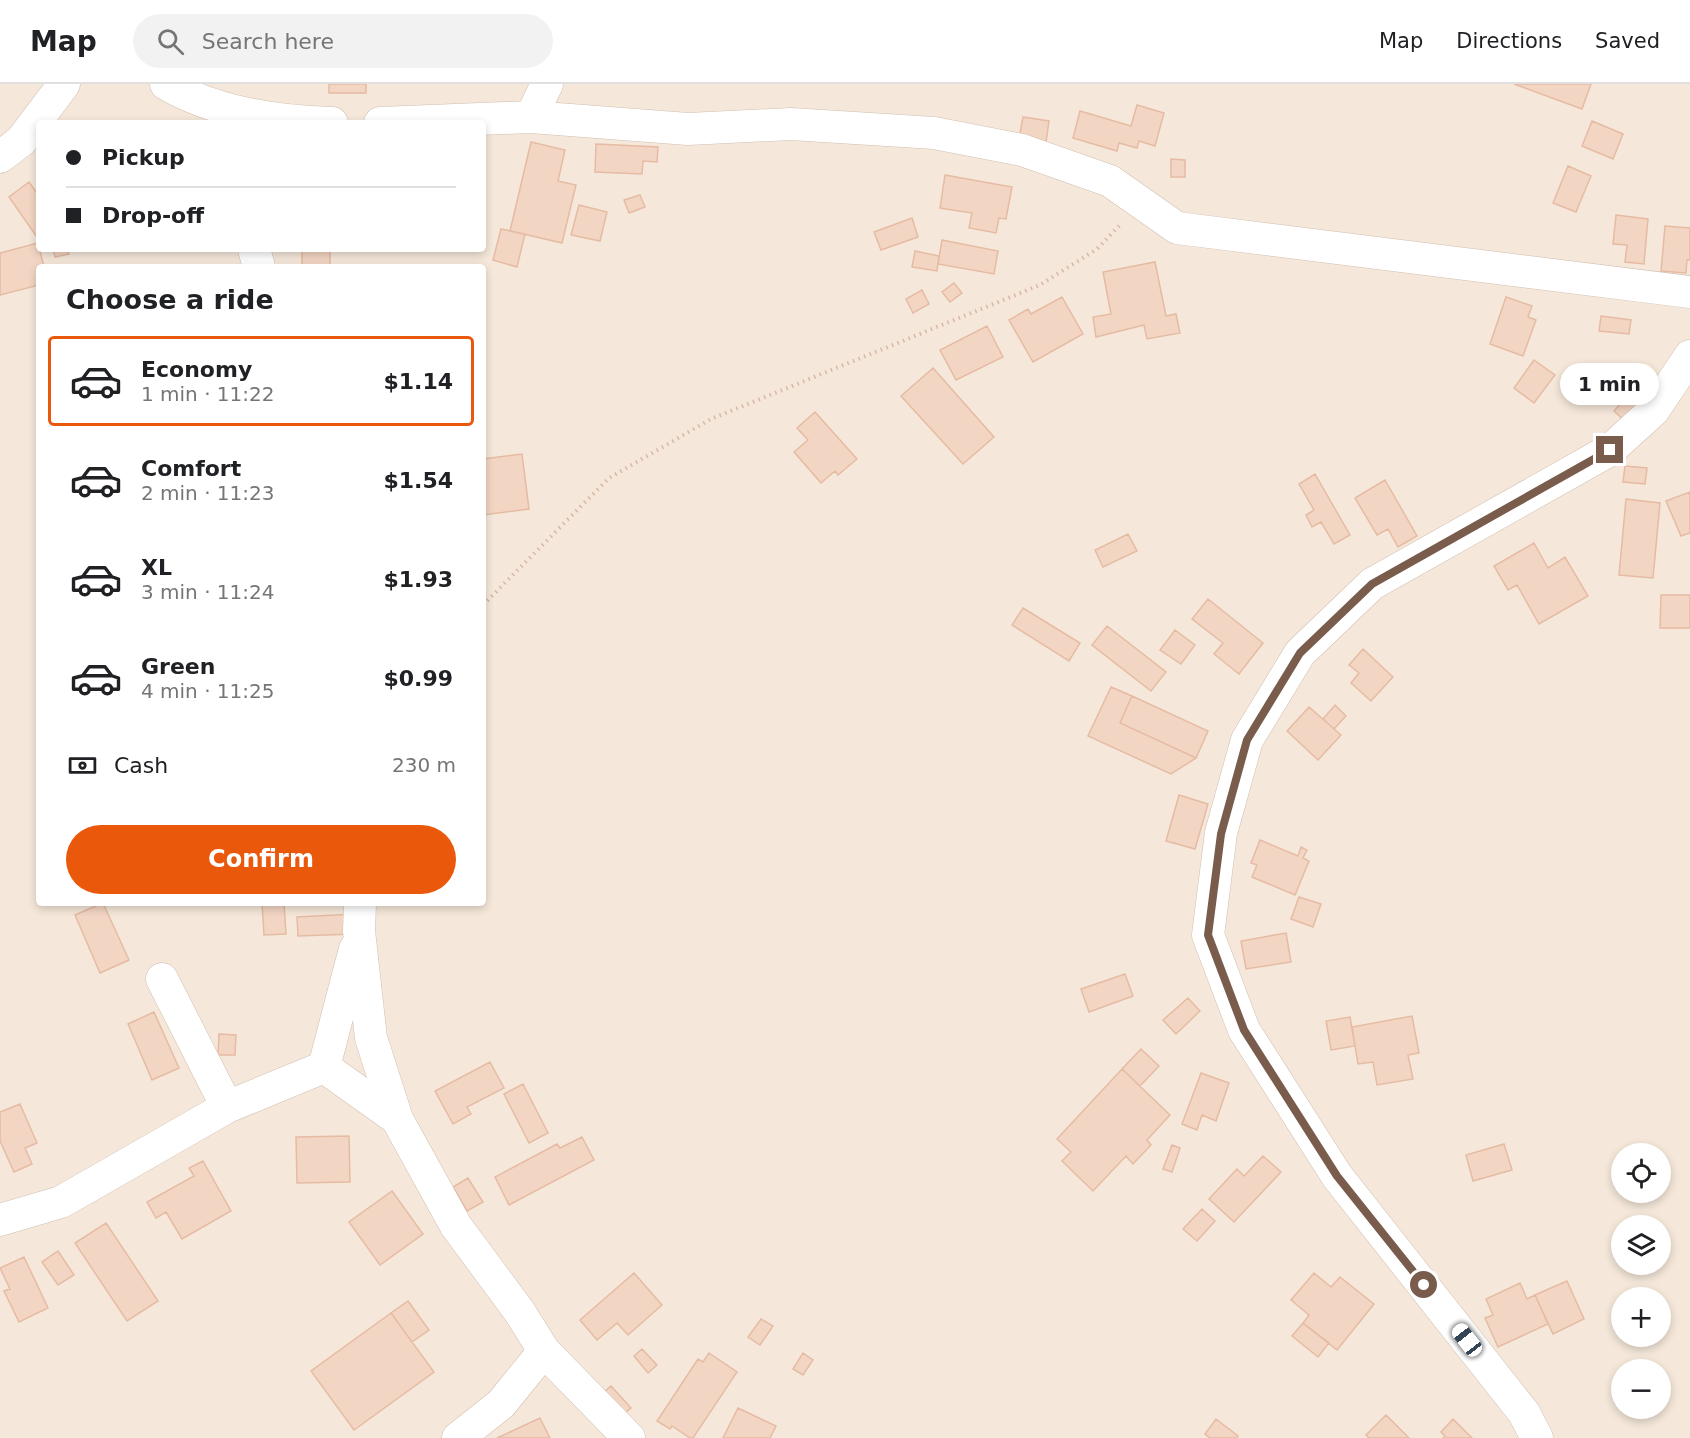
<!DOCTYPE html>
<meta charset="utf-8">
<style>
:root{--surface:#fff;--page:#f2f2f2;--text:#202124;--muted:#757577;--line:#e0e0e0;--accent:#ea580c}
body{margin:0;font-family:"DejaVu Sans",sans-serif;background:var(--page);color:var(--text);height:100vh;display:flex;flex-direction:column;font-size:22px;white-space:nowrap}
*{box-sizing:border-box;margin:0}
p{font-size:20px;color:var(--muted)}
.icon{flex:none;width:33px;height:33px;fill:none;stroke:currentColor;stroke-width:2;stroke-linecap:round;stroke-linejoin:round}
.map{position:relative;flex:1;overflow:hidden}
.details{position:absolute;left:36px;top:180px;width:450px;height:642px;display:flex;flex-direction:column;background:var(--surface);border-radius:6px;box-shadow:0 3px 9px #0003}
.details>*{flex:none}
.guide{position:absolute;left:36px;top:36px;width:450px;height:132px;border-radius:6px;box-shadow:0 3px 9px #0003;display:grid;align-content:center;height:132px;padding:0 30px;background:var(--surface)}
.fabs{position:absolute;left:1611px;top:1059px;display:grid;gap:12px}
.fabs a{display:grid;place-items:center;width:60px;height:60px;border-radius:50%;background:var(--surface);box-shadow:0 3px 9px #0003;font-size:30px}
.end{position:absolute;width:27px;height:27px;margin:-14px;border:8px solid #7a5c4d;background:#fff;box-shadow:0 0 0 3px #fff}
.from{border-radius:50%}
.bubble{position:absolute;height:42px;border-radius:21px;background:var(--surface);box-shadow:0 3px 9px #0003;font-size:20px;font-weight:700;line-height:42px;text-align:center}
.car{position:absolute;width:18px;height:36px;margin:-18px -9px;border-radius:8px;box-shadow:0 0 4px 2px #0007;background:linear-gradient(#fff 24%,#345 0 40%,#fff 0 76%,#345 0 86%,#fff 0)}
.guide b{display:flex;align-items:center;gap:21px;height:57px;font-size:22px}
.guide b+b{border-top:2px solid var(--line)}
.guide i{width:15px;height:15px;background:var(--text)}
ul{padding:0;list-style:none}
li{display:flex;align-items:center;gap:18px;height:90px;margin:0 12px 9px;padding:0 18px;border:3px solid transparent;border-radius:6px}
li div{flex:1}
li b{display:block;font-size:22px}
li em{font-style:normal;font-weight:700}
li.selected{border-color:var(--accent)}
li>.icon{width:54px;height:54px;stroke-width:1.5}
h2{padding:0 30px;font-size:27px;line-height:72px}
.pay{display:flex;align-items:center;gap:15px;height:66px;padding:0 30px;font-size:22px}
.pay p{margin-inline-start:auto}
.action{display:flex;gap:12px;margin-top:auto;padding:12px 30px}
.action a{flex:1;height:69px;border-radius:36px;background:var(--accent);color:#fff;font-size:24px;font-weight:700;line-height:69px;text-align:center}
header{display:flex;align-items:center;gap:36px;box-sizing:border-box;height:84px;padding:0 30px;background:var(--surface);border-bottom:2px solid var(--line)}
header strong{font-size:28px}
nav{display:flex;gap:33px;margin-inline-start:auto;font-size:21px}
.search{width:420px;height:54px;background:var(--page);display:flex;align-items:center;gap:15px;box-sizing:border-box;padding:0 21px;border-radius:33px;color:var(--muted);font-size:22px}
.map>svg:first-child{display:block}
.residential{fill:#f5e8da;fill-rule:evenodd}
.building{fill:#f3d5c3;stroke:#e6bba3;stroke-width:1.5}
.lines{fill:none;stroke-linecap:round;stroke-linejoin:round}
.minor-casing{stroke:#d1beb0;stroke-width:33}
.path{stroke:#d9b8a5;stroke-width:4;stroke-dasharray:1.5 4.5;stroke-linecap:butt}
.minor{stroke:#fff;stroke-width:32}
.route{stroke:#7a5c4d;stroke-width:8}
</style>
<header>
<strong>Map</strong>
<div class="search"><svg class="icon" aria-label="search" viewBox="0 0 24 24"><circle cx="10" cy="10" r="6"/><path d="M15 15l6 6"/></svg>Search here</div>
<nav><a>Map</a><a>Directions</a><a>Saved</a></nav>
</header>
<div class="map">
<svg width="1690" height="1354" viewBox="0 0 1690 1354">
<rect width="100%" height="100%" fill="#fdf6ec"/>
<path class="residential" d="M0,0H1690V1354H0ZM39,39H483V165H39ZM39,183H483V819H39ZM1622,1070H1660V1108H1622ZM1622,1142H1660V1180H1622ZM1622,1214H1660V1252H1622ZM1622,1286H1660V1324H1622Z"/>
<path class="building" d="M329,0H366V9H329Z
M1514,0H1591L1582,25Z
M1137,21L1164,29L1155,62L1139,57L1137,64L1119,59L1117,67L1073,54L1080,27L1131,42Z
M1023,33L1049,37L1045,65L1018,60Z
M1592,37L1623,50L1613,75L1582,62Z
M531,58L565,66L558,97L576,101L562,159L510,147Z
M596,60L658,63L657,78L643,77L642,90L595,88Z
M1171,75L1185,76V93H1171Z
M1568,82L1591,92L1576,128L1553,119Z
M945,91L1012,103L1006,135L999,134L996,149L969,144L972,129L940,124Z
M29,98L39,112V156L9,113Z
M640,111L645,123L629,129L624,116Z
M579,121L607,128L600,157L571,151Z
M1616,131L1648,135L1644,180L1625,178L1627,161L1613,160Z
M912,134L918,153L881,166L874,148Z
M1665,142L1690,144V176H1687L1686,189L1661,187Z
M501,145L525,150L517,183L493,176Z
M942,156L998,167L994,190L938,180Z
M38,159L44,183H39V201L0,211V169Z
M53,165H67L69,170L55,173Z
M302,165H330V183H302Z
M915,167L939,172L937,187L912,183Z
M1155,178L1166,232L1176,230L1180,249L1147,255L1144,241L1096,253L1093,233L1111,230L1103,188Z
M954,199L962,209L950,218L942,208Z
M922,206L929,220L913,229L906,215Z
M1062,213L1083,250L1033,278L1009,236L1028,225L1031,230Z
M1506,213L1532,222L1528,233L1536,236L1523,272L1490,260Z
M1601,232L1631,236L1629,250L1599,247Z
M987,242L1003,273L956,296L940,266Z
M1534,276L1555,291L1534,319L1514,304Z
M933,284L994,353L963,380L901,312Z
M1628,311L1643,325L1629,341L1614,327Z
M815,328L857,375L838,391L835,387L821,399L794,368L808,356L797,344Z
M522,370L529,425L483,431V375Z
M1625,382L1647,384L1645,400L1623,398Z
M1315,390L1350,451L1334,460L1321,438L1312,443L1306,431L1314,426L1299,400Z
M1385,396L1417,452L1398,463L1388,445L1377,451L1355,414Z
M1690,408V449L1681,452L1666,417Z
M1626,415L1660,419L1653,494L1619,491Z
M1128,450L1137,467L1103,483L1095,466Z
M1534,459L1548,484L1565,473L1588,512L1539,540L1517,501L1508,506L1494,482Z
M1661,511H1690V544H1660Z
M1208,515L1263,559L1239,590L1214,570L1223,559L1192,535Z
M1023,524L1080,559L1069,577L1012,541Z
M1107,542L1166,588L1151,607L1092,561Z
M1175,546L1195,561L1181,580L1160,566Z
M1363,565L1393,593L1371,617L1351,599L1359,589L1349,581Z
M1111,603L1132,612L1120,639L1196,674L1171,690L1088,652Z
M1132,612L1208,647L1196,674L1120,639Z
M1335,621L1346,632L1334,645L1323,635Z
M1309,623L1341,651L1318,676L1287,647Z
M1179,711L1208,720L1195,765L1166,757Z
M1260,756L1298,772L1301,763L1307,766L1303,774L1309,777L1295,811L1252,793L1257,781L1251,779Z
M1299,813L1321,820L1313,843L1291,835Z
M103,819L129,876L100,889L75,831Z
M262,819H284L286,850L264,851Z
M354,830V850L298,852L297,833Z
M1286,849L1291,878L1246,885L1241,857Z
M1125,890L1133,912L1089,928L1081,905Z
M1188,914L1200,927L1176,950L1163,936Z
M154,928L179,984L152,996L128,940Z
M1412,932L1419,969L1408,971L1413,995L1377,1001L1373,978L1358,980L1352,943Z
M1350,933L1355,962L1331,966L1326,937Z
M219,950L236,951L235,971H218Z
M1141,965L1159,982L1140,1002L1122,985Z
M490,978L504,1004L467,1023L471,1030L453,1040L435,1007Z
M1122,985L1170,1031L1147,1056L1151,1061L1133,1080L1126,1072L1093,1107L1062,1077L1071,1068L1057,1055Z
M1201,989L1229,999L1216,1037L1202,1031L1197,1046L1182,1040Z
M523,1000L548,1049L529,1059L504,1010Z
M20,1020L37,1059L25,1064L32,1080L14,1088L0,1057V1028Z
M349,1052L350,1098L297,1099L296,1053Z
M582,1053L594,1076L509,1121L495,1093L557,1060L560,1064Z
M1504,1060L1512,1086L1473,1097L1466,1071Z
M1172,1061L1180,1064L1172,1088L1163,1085Z
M1263,1072L1281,1088L1234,1138L1209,1115L1237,1085L1244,1092Z
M203,1077L231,1127L182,1155L166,1128L156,1134L147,1118L194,1092L189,1084Z
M468,1094L483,1118L467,1127L453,1103Z
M392,1107L423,1150L380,1181L349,1138Z
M1202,1125L1215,1137L1197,1157L1183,1145Z
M106,1139L158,1217L127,1237L75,1159Z
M58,1167L74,1191L58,1201L42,1178Z
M24,1173L48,1224L19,1238L4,1207L10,1205L0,1184Z
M634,1189L662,1221L628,1251L617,1239L597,1256L580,1236Z
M1314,1189L1331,1203L1340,1193L1374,1220L1337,1266L1303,1239L1309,1231L1291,1216Z
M1567,1197L1584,1235L1553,1250L1535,1211Z
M1520,1199L1527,1215L1535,1211L1548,1240L1498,1263L1485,1234L1493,1231L1486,1215Z
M408,1217L429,1246L412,1258L391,1229Z
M391,1229L434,1288L354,1346L311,1287Z
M761,1235L773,1242L760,1261L748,1253Z
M1303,1239L1329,1259L1318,1273L1292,1252Z
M642,1265L657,1281L648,1289L634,1272Z
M709,1269L737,1288L693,1354H690L672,1342L670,1345L657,1337L698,1275L703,1278Z
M803,1269L813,1276L803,1291L793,1285Z
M611,1302L631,1324L617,1336L597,1314Z
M738,1324L776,1342L770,1354H723Z
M1386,1331L1409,1354H1369L1366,1351Z
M540,1334L550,1354H497Z
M1216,1335L1238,1352L1237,1354H1210L1205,1350Z
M1453,1335L1472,1354H1443L1445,1352L1441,1348Z"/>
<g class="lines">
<defs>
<path id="minor" d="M166,0C214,28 277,38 332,39
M531,33L547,0
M380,39L531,33L688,45L791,40L934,49L1022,66L1110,97L1177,144L1690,208
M0,73L21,57L64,0
M254,165L259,183
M360,819L359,847L371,954L397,1035L456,1142L519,1227L544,1267L629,1354
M162,895L227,1023
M324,983L355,865
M324,983L397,1035
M0,1136L61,1118L227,1023L324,983
M458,1354L501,1320L544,1267
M1537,1354L1524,1329L1337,1092L1244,946L1208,851L1221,749L1247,656L1300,569L1372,500L1610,366L1653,327L1690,272"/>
</defs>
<use href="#minor" class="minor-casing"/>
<path class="path" d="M483,521L609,394L711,335L1040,201L1097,165L1120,141"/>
<use href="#minor" class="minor"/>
</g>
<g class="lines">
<path class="route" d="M1424,1201L1337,1092L1244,946L1208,851L1221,750L1247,656L1300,569L1372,500L1610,366"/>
</g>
</svg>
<div class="fabs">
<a><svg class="icon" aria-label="locate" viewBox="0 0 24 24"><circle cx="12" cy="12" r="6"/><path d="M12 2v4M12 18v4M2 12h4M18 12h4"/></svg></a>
<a><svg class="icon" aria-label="layers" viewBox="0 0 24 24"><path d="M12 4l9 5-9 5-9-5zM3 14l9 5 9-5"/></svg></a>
<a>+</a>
<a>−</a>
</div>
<i class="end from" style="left:1424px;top:1201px"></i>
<i class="end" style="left:1610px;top:366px"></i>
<div class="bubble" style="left:1560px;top:279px;width:99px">1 min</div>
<i class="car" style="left:1467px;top:1256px;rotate:322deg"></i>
<div class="guide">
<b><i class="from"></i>Pickup</b>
<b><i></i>Drop-off</b>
</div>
<section class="details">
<h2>Choose a ride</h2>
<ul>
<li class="selected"><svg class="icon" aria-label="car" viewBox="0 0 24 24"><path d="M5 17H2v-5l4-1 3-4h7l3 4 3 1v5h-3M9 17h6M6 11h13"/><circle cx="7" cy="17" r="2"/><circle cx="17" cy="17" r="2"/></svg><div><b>Economy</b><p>1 min · 11:22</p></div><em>$1.14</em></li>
<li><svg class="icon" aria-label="car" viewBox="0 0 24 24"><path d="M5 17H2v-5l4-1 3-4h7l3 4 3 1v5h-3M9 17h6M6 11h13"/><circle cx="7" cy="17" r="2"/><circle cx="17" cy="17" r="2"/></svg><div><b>Comfort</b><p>2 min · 11:23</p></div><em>$1.54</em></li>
<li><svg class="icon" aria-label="car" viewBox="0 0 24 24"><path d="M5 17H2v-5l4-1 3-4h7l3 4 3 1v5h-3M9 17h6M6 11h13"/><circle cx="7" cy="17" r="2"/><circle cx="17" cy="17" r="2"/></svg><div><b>XL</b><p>3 min · 11:24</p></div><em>$1.93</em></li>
<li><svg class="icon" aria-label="car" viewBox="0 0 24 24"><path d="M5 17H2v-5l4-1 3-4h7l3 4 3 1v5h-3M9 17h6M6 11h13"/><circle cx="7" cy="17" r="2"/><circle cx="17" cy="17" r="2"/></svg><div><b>Green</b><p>4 min · 11:25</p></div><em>$0.99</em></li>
</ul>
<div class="pay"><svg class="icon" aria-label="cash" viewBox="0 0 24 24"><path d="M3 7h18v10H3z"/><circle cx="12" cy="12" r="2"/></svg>Cash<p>230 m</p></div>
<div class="action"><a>Confirm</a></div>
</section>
</div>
